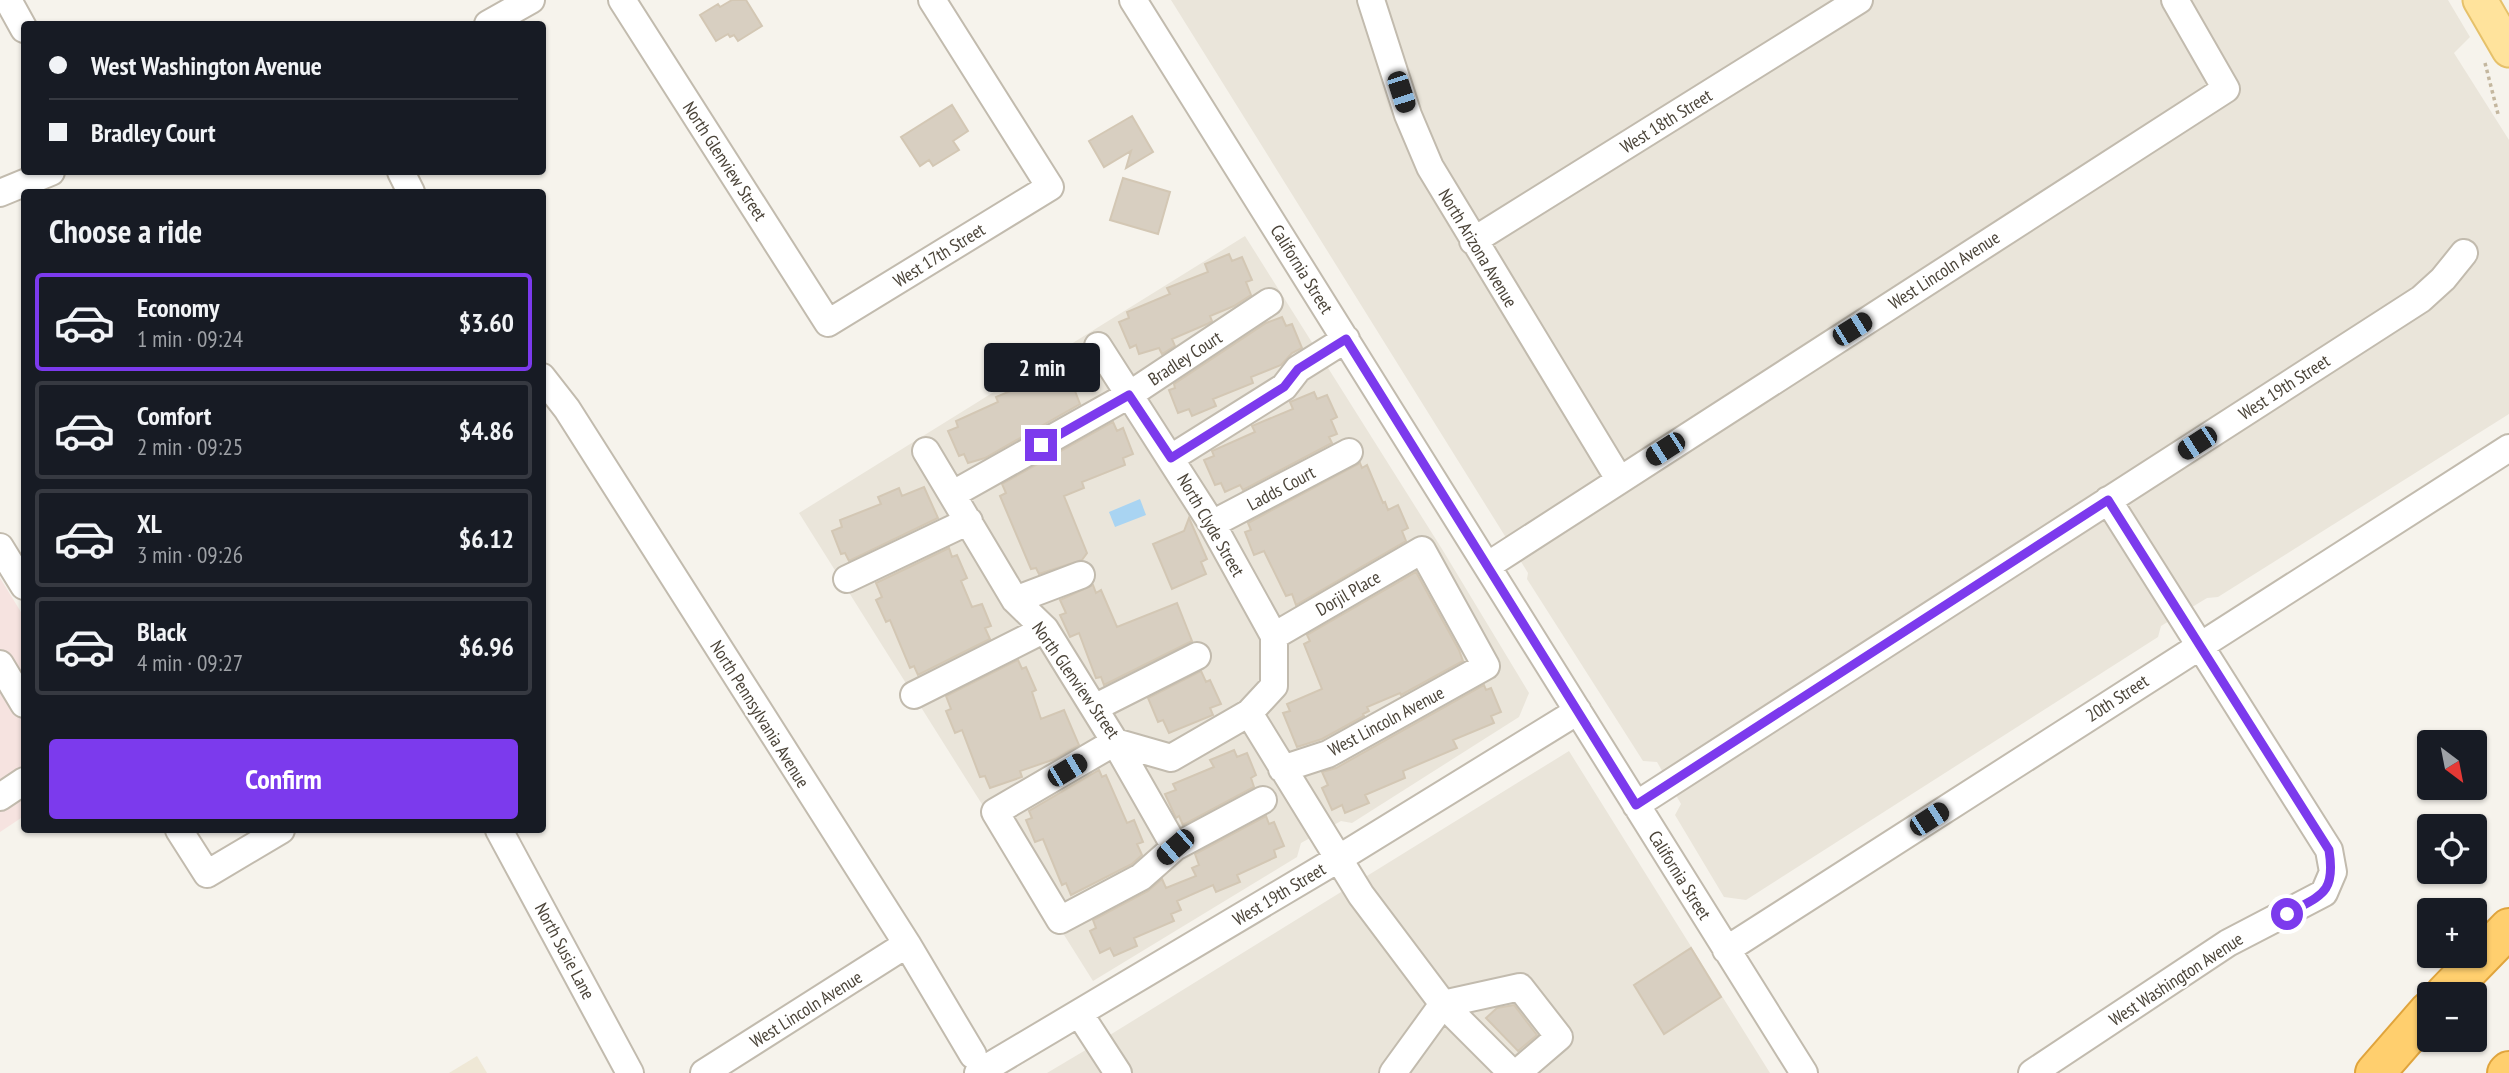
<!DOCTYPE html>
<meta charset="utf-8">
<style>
:root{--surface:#171b24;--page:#242831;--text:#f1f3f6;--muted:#9ea1a6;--line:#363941;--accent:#7c3aed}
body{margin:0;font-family:"PT Sans Narrow",sans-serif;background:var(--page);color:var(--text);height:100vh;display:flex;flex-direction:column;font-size:26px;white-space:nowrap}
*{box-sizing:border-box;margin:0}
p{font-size:23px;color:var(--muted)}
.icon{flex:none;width:38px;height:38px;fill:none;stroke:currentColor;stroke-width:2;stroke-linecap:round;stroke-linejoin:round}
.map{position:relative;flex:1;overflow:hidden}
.sheet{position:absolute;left:21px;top:189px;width:525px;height:644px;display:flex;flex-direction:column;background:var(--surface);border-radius:7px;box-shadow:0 2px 5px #0004}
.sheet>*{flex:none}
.hud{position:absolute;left:21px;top:21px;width:525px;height:154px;border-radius:7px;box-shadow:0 2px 5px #0004;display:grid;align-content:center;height:154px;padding:0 28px;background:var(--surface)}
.needle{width:46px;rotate:148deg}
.tools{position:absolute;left:2417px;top:730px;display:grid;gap:14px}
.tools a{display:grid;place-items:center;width:70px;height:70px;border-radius:7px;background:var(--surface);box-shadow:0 2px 5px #0004;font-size:35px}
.end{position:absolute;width:32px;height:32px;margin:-16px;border:9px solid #7c3aed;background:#fff;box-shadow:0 0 0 4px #fff}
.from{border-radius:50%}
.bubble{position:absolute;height:49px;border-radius:7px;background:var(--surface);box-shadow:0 2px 5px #0004;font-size:23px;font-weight:700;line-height:49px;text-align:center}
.car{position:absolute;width:21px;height:42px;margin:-21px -10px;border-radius:9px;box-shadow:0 0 5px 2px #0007;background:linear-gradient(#222 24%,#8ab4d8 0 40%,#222 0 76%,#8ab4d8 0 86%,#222 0)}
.hud b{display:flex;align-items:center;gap:24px;height:66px;font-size:26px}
.hud b+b{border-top:2px solid var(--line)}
.hud i{width:18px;height:18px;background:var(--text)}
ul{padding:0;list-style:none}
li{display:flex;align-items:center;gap:21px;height:98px;margin:0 14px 10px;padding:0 14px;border:4px solid var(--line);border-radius:7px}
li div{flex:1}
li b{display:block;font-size:26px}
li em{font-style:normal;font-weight:700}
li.selected{border-color:var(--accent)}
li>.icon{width:63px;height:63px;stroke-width:1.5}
h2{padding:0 28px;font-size:32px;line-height:84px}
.primary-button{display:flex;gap:14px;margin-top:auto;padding:14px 28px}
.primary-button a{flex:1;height:80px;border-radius:7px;background:var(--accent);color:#fff;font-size:28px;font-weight:700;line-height:80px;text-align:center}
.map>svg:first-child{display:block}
.residential{fill:#eae5da}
.education{fill:#efe8d6}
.medical{fill:#f6e3e0}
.water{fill:#a9d4f2}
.building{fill:#d8cfc1;stroke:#d3c7b4;stroke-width:2}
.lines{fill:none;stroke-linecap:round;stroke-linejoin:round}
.minor-casing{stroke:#c2bbae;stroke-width:30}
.major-casing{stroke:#e6c16a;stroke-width:37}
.highway-casing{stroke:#e0a43c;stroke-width:42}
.path{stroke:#c4b79f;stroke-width:3.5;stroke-dasharray:3.5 3.5;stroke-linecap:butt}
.minor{stroke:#fff;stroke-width:26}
.major{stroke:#ffe39c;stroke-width:33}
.highway{stroke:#ffcf6e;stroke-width:38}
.route{stroke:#7c3aed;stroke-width:9}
.labels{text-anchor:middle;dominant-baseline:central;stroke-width:5;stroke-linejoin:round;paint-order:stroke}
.street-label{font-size:18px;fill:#4b4439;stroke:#fff}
</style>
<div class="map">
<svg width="2509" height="1073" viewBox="0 0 2509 1073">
<rect width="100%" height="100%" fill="#f6f3ec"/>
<path class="residential" d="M1171,0H2448L2470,37L2454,53L2509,140V414L2218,597L2207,598L2161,626L2158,637L1746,900L1724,897L1675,815L1681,804L1657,762L1643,761L1527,579L1528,573Z
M1245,236L1442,549L1529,693L1519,717L1352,823L1341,821L1301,843L1297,857L1093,981L799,513Z
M1569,751L1770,1073H1047L1084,1051Z"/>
<path class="education" d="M477,1056L487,1073H449Z"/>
<path class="medical" d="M0,578L24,617V816L0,832Z"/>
<path class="water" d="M1140,499L1146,515L1115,527L1109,512Z"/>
<path class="building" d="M732,0H746L762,26L738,41L734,35L730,37L728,34L716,41L700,15L718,4L720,7Z
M952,105L968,131L953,141L959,150L933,166L929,160L920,166L901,137Z
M1132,116L1153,152L1126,168L1131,151L1104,167L1089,141Z
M1123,178L1170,192L1158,234L1110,220Z
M1229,254L1232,261L1242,257L1252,280L1246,282L1251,295L1234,306L1210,316L1212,321L1207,324L1172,339L1175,346L1162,354L1159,348L1139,354L1136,345L1130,348L1119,322L1129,318L1127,312L1170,294L1167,288L1208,272L1205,264Z
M1282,317L1286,326L1292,324L1302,348L1292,353L1281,365L1251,377L1253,383L1213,399L1216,406L1192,416L1189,409L1178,413L1169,390L1175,388L1174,384L1266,323Z
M1058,363L1061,370L1071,366L1081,388L1075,391L1080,404L985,458L968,463L964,454L959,456L948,431L958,427L956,421L998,402L996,397L1037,380L1034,373Z
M1314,392L1317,399L1327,395L1337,417L1331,420L1337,434L1329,437L1332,443L1243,490L1240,485L1225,492L1221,483L1215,485L1204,460L1214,456L1212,451L1255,432L1252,426L1293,409L1290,402Z
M1113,422L1117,431L1123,428L1133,454L1123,458L1125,465L1082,482L1084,488L1064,496L1087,553L1082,560L1039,574L1036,568L1031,569L1000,496L1006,493L1002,484Z
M1360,463L1362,468L1367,465L1383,503L1385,502L1388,510L1398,505L1408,528L1402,531L1406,541L1296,605L1292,594L1286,596L1264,551L1254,555L1245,532L1251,530L1248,523Z
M924,487L938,518L849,561L845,553L841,554L832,531L842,527L840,520L881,504L878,497L899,488L902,496Z
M1189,518L1207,559L1201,562L1206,574L1172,589L1153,544L1184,531Z
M949,548L952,557L957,555L967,578L961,581L972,607L982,604L991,626L985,628L990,639L918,675L914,666L910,668L890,620L886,622L876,600L882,597L876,583Z
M1416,572L1459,650L1463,661L1401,695L1400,693L1367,707L1369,711L1363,714L1364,716L1322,739L1297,747L1283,713L1290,711L1287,704L1322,689L1304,644L1310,641L1307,635Z
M1093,585L1096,593L1101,590L1117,627L1177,603L1192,641L1104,685L1101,677L1096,678L1079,633L1070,637L1060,615L1066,613L1060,600Z
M1018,660L1022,669L1026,667L1036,690L1032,692L1041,719L1064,710L1079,745L1055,759L1020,771L1022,777L990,788L985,776L980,777L962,730L955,733L946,711L951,709L946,696Z
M1201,671L1206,682L1210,680L1221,704L1210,708L1213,715L1169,733L1163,720L1158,722L1148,698Z
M1484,685L1486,690L1491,688L1501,712L1491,716L1494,723L1453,740L1457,748L1403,771L1405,778L1365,795L1369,803L1345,813L1342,805L1332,810L1322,788L1328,785L1322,772L1336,768Z
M1234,750L1237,757L1247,753L1256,775L1251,778L1254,787L1183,825L1179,816L1176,818L1165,794L1176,790L1173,784L1214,767L1210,760Z
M1099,770L1102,777L1106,775L1127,823L1134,820L1143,842L1137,844L1142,855L1132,864L1071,895L1066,883L1062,885L1043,839L1035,842L1026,820L1032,818L1029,811Z
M1266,816L1269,824L1274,822L1284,846L1274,850L1276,857L1237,875L1240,882L1216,892L1213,885L1177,901L1181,910L1171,914L1174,921L1134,938L1137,946L1114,956L1110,948L1100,953L1090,931L1096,928L1093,920L1148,891L1162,879L1166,888L1196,876L1192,868L1199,865L1195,854Z
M1691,948L1721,997L1664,1034L1634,985Z
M1514,1005L1537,1035L1518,1051L1486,1018L1497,1008Z"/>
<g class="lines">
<defs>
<path id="minor" d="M8,0L24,29
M622,0L828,323L1050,187L932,0
M1133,0L1804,1073
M1371,0L1408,115L1430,167L1619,479
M488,24L531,0
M401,172L411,192
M0,193L51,172
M1473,241L1859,0
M542,377L567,409L907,944L973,1055
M926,451L1015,600L1045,629L1115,742L1171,758L1249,713L1274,686V636L1212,524L1098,346
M1171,458L1284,387L1298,369L1346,339
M953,494L1129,395L1269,302
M1212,524L1349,452
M0,547L24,586
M1487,566L2226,89L2175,0
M847,579L969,521
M1015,600L1081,575
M1274,636L1422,550L1486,666L1328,754L1282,769
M0,664L24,704
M914,695L1045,629
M1094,708L1197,656
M1249,713L1361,895L1443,1004L1512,1073
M0,797L24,781
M1636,805L2421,299L2443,279L2464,253
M179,830L207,874L281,830
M499,830L630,1073
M1175,847L1115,742L995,812L1060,920L1141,877L1175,847L1263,800
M1726,950L2509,448
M1443,1004L1520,987L1559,1037L1517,1073
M1079,1013L1118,1073
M704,1073L907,944
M978,1073L1338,859L1578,711
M1393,1073L1443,1004
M2032,1073L2228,943L2324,893L2333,872L2329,850L2108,500"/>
<path id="major" d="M2480,0L2509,50"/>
<path id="highway" d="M2445,994L2509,928
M2375,1073L2429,1011
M2507,1073L2509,1071"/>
</defs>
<use href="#minor" class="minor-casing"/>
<use href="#major" class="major-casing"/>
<use href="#highway" class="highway-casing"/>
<path class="path" d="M2485,63L2498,114"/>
<use href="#minor" class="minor"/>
<use href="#major" class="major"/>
<use href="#highway" class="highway"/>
</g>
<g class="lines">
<path class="route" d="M1041,445L1129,395L1171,458L1284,387L1298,369L1346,339L1636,805L2108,500L2329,850C2336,894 2321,895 2287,914"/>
</g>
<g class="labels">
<g class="street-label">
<text transform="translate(1666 121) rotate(-32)">West 18th Street</text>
<text transform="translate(725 161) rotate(57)">North Glenview Street</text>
<text transform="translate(1478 248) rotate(59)">North Arizona Avenue</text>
<text transform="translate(939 255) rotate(-32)">West 17th Street</text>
<text transform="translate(1302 269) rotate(58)">California Street</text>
<text transform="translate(1944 270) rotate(-33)">West Lincoln Avenue</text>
<text transform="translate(1185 358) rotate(-33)">Bradley Court</text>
<text transform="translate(2284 387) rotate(-33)">West 19th Street</text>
<text transform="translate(1281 488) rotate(-28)">Ladds Court</text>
<text transform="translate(1211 525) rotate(60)">North Clyde Street</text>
<text transform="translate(1348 593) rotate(-30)">Dorjil Place</text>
<text transform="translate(1076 680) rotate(55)">North Glenview Street</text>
<text transform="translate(2117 698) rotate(-33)">20th Street</text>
<text transform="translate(760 714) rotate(58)">North Pennsylvania Avenue</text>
<text transform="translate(1386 721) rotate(-28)">West Lincoln Avenue</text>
<text transform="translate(1680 875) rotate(58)">California Street</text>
<text transform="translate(1279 894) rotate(-31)">West 19th Street</text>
<text transform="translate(565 951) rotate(62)">North Susie Lane</text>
<text transform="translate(2176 979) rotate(-33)">West Washington Avenue</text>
<text transform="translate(806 1009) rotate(-32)">West Lincoln Avenue</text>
</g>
</g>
</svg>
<div class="tools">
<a><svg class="needle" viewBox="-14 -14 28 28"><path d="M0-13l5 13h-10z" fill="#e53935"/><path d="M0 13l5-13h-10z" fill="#9ea1a6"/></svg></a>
<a><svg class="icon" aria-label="locate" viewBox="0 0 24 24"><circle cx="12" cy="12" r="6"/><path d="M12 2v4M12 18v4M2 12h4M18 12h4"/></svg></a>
<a>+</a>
<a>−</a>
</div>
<i class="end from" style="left:2287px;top:914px"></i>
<i class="end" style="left:1041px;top:445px"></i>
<div class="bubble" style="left:984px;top:343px;width:116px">2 min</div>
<i class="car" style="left:1401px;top:92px;rotate:162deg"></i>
<i class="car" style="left:1852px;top:329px;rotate:58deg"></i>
<i class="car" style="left:2197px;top:443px;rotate:237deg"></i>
<i class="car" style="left:1665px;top:449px;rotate:237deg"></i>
<i class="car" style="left:1067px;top:770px;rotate:59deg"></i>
<i class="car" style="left:1929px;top:819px;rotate:57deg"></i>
<i class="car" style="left:1175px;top:847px;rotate:229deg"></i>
<div class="hud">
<b><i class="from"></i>West Washington Avenue</b>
<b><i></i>Bradley Court</b>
</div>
<section class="sheet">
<h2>Choose a ride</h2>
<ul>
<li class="selected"><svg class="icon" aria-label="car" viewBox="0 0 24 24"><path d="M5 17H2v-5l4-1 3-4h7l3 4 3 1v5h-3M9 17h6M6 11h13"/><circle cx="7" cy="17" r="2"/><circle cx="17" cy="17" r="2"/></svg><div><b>Economy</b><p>1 min · 09:24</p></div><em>$3.60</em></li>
<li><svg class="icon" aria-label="car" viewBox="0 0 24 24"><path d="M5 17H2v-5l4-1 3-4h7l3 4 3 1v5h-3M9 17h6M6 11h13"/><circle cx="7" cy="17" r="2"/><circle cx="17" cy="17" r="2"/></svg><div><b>Comfort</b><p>2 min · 09:25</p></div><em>$4.86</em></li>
<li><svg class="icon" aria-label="car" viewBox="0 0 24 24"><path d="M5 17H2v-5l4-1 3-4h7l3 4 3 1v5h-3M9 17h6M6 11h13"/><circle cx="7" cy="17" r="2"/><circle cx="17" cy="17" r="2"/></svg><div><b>XL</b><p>3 min · 09:26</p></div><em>$6.12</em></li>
<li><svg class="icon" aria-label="car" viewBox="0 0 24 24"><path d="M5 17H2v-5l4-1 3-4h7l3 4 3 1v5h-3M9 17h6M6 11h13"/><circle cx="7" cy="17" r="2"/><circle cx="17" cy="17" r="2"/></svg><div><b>Black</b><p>4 min · 09:27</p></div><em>$6.96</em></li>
</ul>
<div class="primary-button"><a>Confirm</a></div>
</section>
</div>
